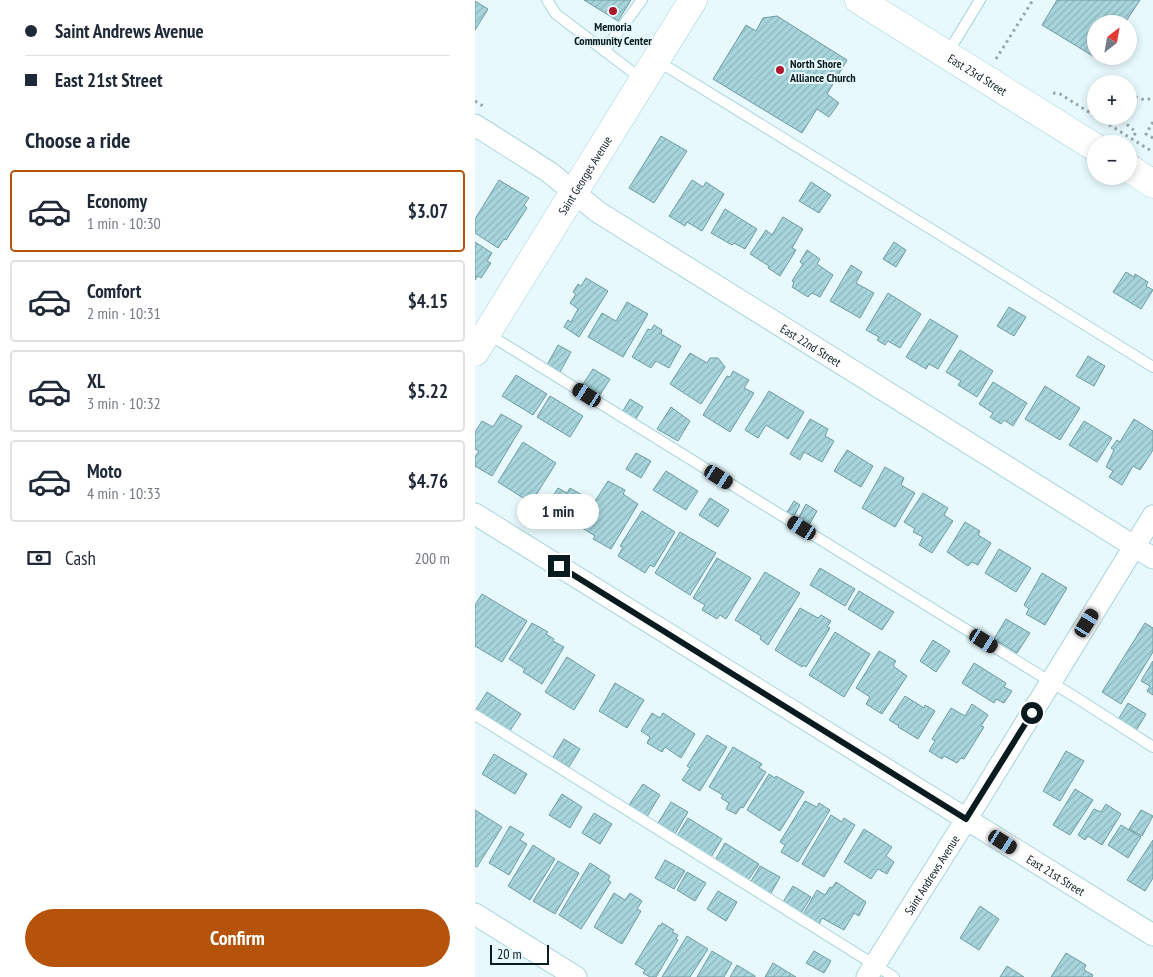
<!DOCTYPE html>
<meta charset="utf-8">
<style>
:root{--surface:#fff;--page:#f2f2f3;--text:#1f2937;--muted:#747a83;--line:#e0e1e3;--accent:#b45309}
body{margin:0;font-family:"PT Sans Narrow",sans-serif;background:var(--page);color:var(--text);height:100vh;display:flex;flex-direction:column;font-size:19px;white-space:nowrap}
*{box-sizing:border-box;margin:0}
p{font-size:16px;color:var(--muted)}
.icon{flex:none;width:28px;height:28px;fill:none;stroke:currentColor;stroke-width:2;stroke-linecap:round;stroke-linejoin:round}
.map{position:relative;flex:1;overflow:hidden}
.drawer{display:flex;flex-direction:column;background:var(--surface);width:475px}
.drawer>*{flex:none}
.banner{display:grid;align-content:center;height:110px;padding:0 25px;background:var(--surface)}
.needle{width:32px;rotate:31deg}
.controls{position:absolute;left:612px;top:15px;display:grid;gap:10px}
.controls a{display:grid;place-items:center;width:50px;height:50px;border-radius:50%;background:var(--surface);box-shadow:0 2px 8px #0003;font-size:25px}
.scale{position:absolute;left:15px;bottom:12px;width:59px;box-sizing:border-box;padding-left:5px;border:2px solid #091b1e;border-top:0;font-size:14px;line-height:18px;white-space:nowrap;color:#091b1e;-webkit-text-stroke:4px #e7f9fc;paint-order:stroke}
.end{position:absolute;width:22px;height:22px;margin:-11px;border:6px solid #091b1e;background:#fff;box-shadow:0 0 0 2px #fff}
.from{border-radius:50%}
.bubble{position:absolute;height:35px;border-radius:18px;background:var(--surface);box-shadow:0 2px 8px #0003;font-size:16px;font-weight:700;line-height:35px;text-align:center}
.car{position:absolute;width:15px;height:30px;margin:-15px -8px;border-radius:6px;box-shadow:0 0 4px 1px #0007;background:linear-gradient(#222 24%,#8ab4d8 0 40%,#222 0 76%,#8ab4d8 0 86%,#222 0)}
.banner b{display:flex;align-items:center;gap:18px;height:48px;font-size:19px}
.banner b+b{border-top:1px solid var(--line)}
.banner i{width:12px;height:12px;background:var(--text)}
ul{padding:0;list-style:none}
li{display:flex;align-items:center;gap:15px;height:82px;margin:0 10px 8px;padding:0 15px;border:2px solid var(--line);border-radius:5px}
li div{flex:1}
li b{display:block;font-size:19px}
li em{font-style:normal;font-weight:700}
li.current{border-color:var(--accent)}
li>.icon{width:45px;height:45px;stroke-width:1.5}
h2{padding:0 25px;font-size:22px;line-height:60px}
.pay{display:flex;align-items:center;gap:12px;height:55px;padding:0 25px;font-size:19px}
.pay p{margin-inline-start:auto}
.action{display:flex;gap:10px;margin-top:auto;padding:10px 25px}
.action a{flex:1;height:58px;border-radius:30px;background:var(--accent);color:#fff;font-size:20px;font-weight:700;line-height:58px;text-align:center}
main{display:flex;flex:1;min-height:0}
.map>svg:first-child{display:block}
.building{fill:url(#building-hatch);stroke:#6f9ba2}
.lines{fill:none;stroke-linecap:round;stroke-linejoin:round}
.lane-casing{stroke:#a7d5dc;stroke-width:12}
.street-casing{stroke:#a7d5dc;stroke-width:23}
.secondary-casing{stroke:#a7d5dc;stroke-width:29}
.path{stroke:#94a6a9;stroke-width:3;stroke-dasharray:2.5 4;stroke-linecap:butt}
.lane{stroke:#fff;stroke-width:10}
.street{stroke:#fff;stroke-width:21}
.secondary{stroke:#fff;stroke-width:28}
.route{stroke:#091b1e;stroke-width:6}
.poi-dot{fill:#ac172a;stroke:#e7f9fc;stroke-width:2}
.labels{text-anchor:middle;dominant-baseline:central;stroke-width:4;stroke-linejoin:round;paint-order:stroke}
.poi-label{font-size:12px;font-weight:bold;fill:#091b1e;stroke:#e7f9fc}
.street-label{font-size:12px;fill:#091b1e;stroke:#e7f9fc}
</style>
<main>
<section class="drawer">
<div class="banner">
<b><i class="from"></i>Saint Andrews Avenue</b>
<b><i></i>East 21st Street</b>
</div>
<h2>Choose a ride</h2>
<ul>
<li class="current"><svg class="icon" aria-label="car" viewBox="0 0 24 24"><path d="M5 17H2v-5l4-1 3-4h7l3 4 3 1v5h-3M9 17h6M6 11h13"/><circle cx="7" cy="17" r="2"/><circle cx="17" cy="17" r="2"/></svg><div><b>Economy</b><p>1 min · 10:30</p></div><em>$3.07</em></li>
<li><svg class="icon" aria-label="car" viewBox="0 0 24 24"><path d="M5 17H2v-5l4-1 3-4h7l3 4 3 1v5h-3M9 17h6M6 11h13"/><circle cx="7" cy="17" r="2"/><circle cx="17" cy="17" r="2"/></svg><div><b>Comfort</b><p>2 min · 10:31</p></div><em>$4.15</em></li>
<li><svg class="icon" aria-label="car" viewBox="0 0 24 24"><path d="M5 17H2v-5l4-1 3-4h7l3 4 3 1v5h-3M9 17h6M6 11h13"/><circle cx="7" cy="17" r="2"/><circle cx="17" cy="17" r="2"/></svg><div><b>XL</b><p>3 min · 10:32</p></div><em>$5.22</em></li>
<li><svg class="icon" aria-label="car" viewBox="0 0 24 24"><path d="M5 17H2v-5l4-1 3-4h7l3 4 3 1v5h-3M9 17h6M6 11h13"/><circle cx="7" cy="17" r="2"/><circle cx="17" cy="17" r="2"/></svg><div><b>Moto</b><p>4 min · 10:33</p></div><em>$4.76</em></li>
</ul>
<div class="pay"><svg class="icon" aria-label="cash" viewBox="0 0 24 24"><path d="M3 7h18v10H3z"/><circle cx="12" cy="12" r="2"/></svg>Cash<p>200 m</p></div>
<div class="action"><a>Confirm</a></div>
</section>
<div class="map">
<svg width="678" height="977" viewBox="0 0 678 977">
<defs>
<pattern id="building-hatch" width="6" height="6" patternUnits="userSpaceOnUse" patternTransform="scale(1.25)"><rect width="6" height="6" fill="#a7d5dc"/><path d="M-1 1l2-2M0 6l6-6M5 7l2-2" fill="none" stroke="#8eb6bc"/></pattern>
</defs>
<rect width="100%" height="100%" fill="#e7f9fc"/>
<path class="building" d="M109,0H156L143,21Z
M582,0H665L650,23L652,24H621V56H635L631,64L567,25Z
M0,1L13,9L0,30Z
M302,16L372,60L352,94L364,103L354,117L342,109L327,133L238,79L271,25L281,31L288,18Z
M186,136L212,151L179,203L154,188Z
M24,180L54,198L49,205L52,208L31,240L29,239L23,248L0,233V219Z
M217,180L228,187L231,182L249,194L227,231L212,222L210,226L194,216Z
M336,182L356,195L344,213L324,201Z
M250,209L282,229L270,249L259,243L257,245L236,233Z
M308,217L328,229L317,248L321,250L305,276L293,268L294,266L275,254L291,230L297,235Z
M0,242L17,253L12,261L16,263L6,278L3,276L0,280Z
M419,242L431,250L421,267L408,259Z
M332,250L345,259L342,264L358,275L345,297L337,293L333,297L317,287L319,283L317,281L328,264L325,262Z
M376,265L387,272L381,283L399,293L385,318L355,301Z
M651,272L659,277L660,274L673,282L671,286L678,290L666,309L638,292Z
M111,278L133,291L104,337L89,327L93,320L96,322L103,309L95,303L101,294L98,292L103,284L106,286Z
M413,293L446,314L425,348L413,341L410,345L402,340L404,337L391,330Z
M152,302L173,314L148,357L113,337L127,313L141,321Z
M534,307L551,317L539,336L522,326Z
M455,319L483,336L463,369L454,364L451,369L431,357Z
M179,325L187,330L186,334L206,346L194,368L181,361L176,368L157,357L173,329L176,330Z
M83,345L96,352L85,372L72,365Z
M485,350L518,371L502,397L483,385L486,381L471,372Z
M215,353L232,363L235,358H243L250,367L226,404L195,384Z
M613,356L630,366L619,386L601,376Z
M118,369L135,379L123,398L106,387Z
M258,371L274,380L269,388L279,393L255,432L228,415L252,376L255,377Z
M41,375L72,394L58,415L27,396Z
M518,382L552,403L538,426L529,420L526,424L515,417L518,413L504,404Z
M570,386L605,408L585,440L550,419Z
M294,391L329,412L313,439L291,425L283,438L270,430Z
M75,396L108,416L95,437L62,417Z
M155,399L168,407L159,422L146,414Z
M196,407L215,421L203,441L182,429Z
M26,414L47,426L17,476L0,466V457L4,451L0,449V432L7,421L18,427Z
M335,419L353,429L350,436L359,441L347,462L329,452L325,460L315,454Z
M659,419L678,431V450L665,470L658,466L647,485L634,477L638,471L631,467L639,450L636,448L642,440L645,442Z
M609,421L637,438L622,462L594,445Z
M48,442L81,463L56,503L23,482Z
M372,450L398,466L386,487L359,471Z
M161,453L176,461L166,478L151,469Z
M410,467L429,478L426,485L440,493L420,527L387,508Z
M191,471L223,491L211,510L178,490Z
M133,481L150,490L148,494L163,504L136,549L118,539L120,536L104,526Z
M83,488L92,493L95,488L109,496L92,523L70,509Z
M448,493L473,508L469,515L478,521L457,553L444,545L448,537L438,532L440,529L429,522Z
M235,498L254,510L243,527L224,515Z
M319,501L325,505L318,518L311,514Z
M331,504L342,511L333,527L322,521Z
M167,511L200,532L179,567L175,565L170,573L143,556L148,547L145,546Z
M490,522L505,531L503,535L516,543L503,565L497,562L493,566L472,552Z
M205,532L241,553L215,595L180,573Z
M524,549L556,568L541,592L510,573Z
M242,558L276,578L251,619L245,615L242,619L227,610L230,605L218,598Z
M345,568L380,589L370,606L335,585Z
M290,572L325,593L293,645L285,639L286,636L260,620Z
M567,573L592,588L570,625L551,614L554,609L549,605Z
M384,591L419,612L407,630L373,609Z
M7,594L52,621L27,662L0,646V605Z
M325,608L343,618L346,615L356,621L352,627L355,628L331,667L328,665L327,667L300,650Z
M531,619L555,633L542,653L519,639Z
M57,623L73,632L71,634L79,639L78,641L89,647L67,684L48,672L50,669L34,659Z
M670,623L678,628V652L646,704L627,692Z
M360,632L395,654L369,697L334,675Z
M458,640L475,651L461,672L445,661Z
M404,651L421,661L418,666L432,676L407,714L391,704L395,697L381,688Z
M92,657L120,675L99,710L70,692Z
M678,661V695L672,691L675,686L666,681Z
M499,663L531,683L529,687L537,691L529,703L521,699L519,703L487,683Z
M140,683L169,700L152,728L124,711Z
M12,692L46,714L34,732L0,711Z
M430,696L449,708L450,705L460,711L443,739L423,727L424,726L414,720Z
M653,703L671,714L659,734L641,723Z
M497,704L513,715L506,726L509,727L489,759L486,758L482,763L469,756L467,759L454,751L460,741L457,739L476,708L490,716Z
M177,713L185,718L188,713L220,734L206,758L190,747L187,752L172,743L175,737L166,731Z
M232,735L252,747L225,791L207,780L215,768L212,766Z
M89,739L105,749L94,767L78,757Z
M258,747L287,764L284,768L291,772L268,808L266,807L261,814L251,809L254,803L246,798L248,795L234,787Z
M591,751L609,761L585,801L568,791Z
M19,754L52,774L40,794L7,774Z
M294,774L300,778L301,776L329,792L305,831L272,810Z
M168,784L185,795L170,820L152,808Z
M600,789L618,800L595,835L578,825Z
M87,794L107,807L95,828L74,815Z
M330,801L342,807L344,803L355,810L323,862L306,852L310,845L305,842Z
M196,802L213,812L200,834L183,823Z
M631,804L646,814L627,845L613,836L610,840L603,835L619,809L626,812Z
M0,810L27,827L2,867L0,866Z
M666,810L678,816L667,836L654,829Z
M119,813L137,824L125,844L107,833Z
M356,815L367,822L369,818L380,825L349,877L327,864Z
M213,818L247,839L236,857L202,836Z
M646,825L666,837L653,858L633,845Z
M35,826L49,834L45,840L52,844L34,875L14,863Z
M389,829L417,847L411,856L419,862L412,874L403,869L396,879L369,862Z
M678,840V878L670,891L652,880Z
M250,843L284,864L272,882L239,862Z
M58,845L80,859L55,900L33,886Z
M190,860L210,871L199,889L180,878Z
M83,861L104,873L80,914L58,901Z
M115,863L135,876L133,880L136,882L106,929L84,915Z
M285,866L305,877L295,895L275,883Z
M212,872L231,883L220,901L202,890Z
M361,882L391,902L384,916L379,913L369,930L347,918L343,926L327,916L342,890L350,895L355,887L357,888Z
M318,886L336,897L326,913L308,902Z
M243,891L262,902L251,921L232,909Z
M139,893L150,900L155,893L167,901L162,909L166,911L147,944L119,927Z
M505,906L524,919L504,950L485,938Z
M187,923L199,930L197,932L203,935L201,939L203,940L181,977H175L168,973L170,970L160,964L184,925L186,926Z
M212,936L233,949L215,977H187Z
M237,951L257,963L249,977H222Z
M339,951L356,961L349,973L331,963Z
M591,953L611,965L609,970L618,975L617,977H576Z
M298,963L321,977H290Z
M262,965L280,976V977H255Z
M532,966L549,977H525Z"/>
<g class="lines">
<defs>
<path id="lane" d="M72,0L81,14L168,80
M129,51L167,0
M472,54L505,0
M181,60L490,250L678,367
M13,334L605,700L678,747
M0,715L419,977"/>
<g id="street">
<path id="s1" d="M0,125L74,172L123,212L678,558"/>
<path id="s2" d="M0,514L678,935"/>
<path d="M0,914L101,977"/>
<path id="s3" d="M392,977L504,799L678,516"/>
</g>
<g id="secondary">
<path id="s4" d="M384,0L621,148"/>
<path d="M654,168L678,184"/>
<path id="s5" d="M0,352L218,0"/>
</g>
</defs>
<use href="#lane" class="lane-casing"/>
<use href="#street" class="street-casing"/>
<use href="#secondary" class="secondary-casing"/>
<path class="path" d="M521,59L558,0
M621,88L618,91L617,95L621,100
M578,93L585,94L678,152
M654,95L670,100L678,98
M0,101L8,106
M642,116L661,132L657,139
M678,122L671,134L678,138"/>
<use href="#lane" class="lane"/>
<use href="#street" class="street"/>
<use href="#secondary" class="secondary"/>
</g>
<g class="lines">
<path class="route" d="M84,566L491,819L557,713"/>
</g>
<g class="poi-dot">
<circle cx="138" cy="11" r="5"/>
<circle cx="305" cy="70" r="5"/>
</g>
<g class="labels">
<g class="poi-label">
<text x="138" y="26">Memoria<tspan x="138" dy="14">Community Center</tspan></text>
<text x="315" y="63" text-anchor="start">North Shore<tspan x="315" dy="14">Alliance Church</tspan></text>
</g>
<g class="street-label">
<text stroke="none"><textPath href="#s4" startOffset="140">East 23rd Street</textPath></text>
<text stroke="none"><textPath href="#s5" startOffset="208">Saint Georges Avenue</textPath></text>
<text stroke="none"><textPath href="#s1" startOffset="402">East 22nd Street</textPath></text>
<text stroke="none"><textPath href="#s3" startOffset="121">Saint Andrews Avenue</textPath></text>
<text stroke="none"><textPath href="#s2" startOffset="684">East 21st Street</textPath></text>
</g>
</g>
</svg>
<div class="controls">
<a><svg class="needle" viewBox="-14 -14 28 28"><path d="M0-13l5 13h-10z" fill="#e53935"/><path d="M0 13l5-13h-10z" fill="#747a83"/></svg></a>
<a>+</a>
<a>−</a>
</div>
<div class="scale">20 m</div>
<i class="end from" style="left:557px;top:713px"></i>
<i class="end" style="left:84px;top:566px"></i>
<div class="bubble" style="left:42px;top:494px;width:82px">1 min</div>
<i class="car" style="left:112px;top:395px;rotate:302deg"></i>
<i class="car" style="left:244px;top:477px;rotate:122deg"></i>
<i class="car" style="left:327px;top:528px;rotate:302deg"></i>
<i class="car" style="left:612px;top:623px;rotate:32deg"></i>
<i class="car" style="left:509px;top:641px;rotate:122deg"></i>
<i class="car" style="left:528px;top:842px;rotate:122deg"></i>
</div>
</main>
